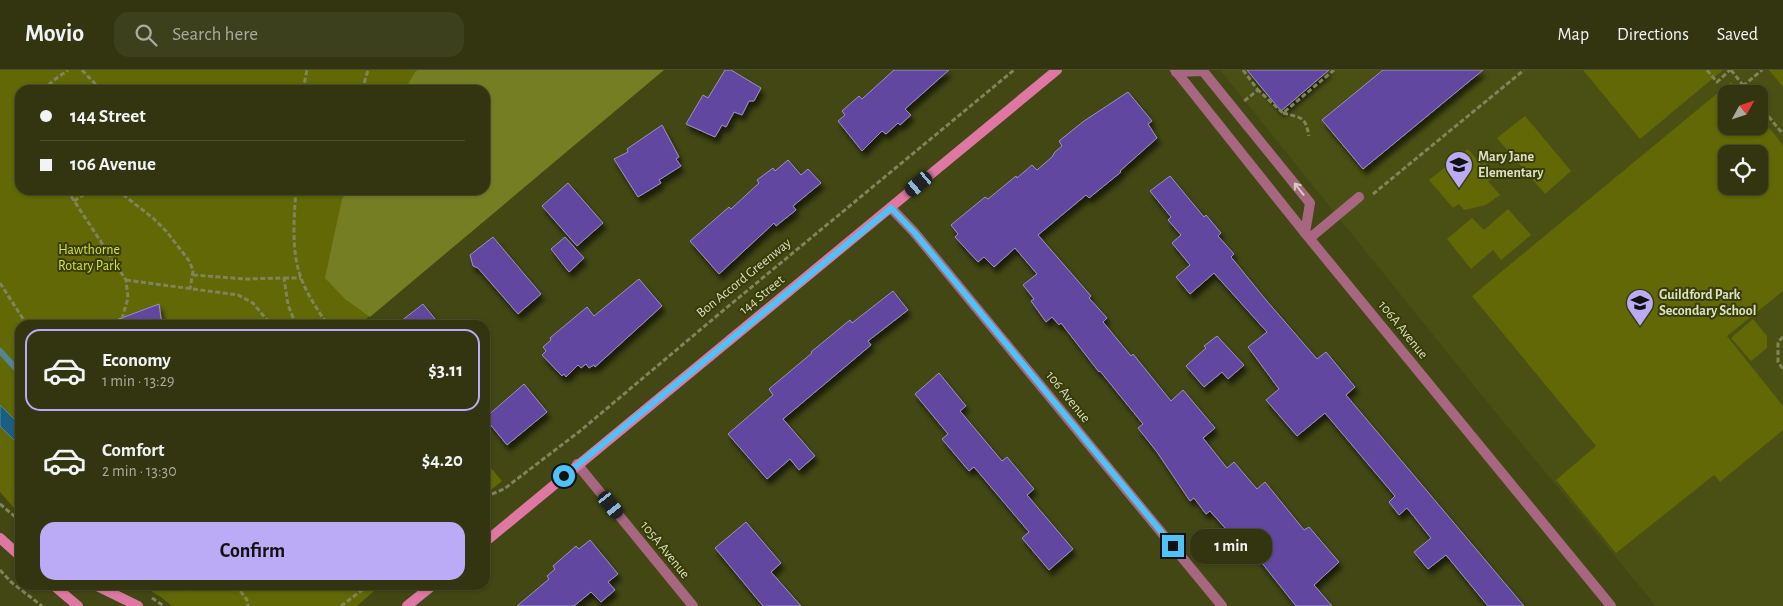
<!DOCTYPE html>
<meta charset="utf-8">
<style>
:root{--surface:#32350f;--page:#3d401d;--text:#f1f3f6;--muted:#a8ab9e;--line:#4d502f;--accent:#bbaaf6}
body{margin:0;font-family:"Alegreya Sans",sans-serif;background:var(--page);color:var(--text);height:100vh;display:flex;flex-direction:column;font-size:19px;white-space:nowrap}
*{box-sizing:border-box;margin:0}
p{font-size:16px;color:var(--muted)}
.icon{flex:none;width:28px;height:28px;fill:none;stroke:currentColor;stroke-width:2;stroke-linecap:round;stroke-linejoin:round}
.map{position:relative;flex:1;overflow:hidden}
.drawer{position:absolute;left:15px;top:250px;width:475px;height:270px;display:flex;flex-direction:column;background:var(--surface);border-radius:15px;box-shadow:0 1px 4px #0004,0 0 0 1px var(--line)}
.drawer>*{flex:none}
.banner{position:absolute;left:15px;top:15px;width:475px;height:110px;border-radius:15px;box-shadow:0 1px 4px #0004,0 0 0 1px var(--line);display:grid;align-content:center;height:110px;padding:0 25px;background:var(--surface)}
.needle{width:32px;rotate:50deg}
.controls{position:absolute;left:1718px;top:15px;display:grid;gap:10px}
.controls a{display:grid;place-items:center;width:50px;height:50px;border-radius:10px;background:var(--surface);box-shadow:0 1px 4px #0004,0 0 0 1px var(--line);font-size:25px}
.end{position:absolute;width:22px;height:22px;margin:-11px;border:6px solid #4fc3f7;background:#111;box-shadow:0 0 0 2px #111}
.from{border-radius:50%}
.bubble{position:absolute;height:35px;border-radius:15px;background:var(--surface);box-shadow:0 1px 4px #0004,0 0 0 1px var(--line);font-size:16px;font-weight:700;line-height:35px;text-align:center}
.car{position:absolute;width:15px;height:30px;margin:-15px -8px;border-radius:6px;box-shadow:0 0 4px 1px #0007;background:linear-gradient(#222 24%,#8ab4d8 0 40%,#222 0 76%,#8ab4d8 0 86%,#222 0)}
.banner b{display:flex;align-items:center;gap:18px;height:48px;font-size:19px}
.banner b+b{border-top:1px solid var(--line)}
.banner i{width:12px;height:12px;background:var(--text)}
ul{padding:9px 0 0;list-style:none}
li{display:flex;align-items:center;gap:15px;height:82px;margin:0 10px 8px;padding:0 15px;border:2px solid transparent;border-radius:15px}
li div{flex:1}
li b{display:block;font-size:19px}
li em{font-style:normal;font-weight:700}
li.on{border-color:var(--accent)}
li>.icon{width:45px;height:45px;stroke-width:1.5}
.action{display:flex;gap:10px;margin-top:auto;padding:10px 25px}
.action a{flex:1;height:58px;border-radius:15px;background:var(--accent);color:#111;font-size:20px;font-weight:700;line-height:58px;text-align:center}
header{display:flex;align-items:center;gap:30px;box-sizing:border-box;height:70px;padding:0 25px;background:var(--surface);border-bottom:1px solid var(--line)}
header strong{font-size:24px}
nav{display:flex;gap:28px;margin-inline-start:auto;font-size:18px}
.search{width:350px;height:45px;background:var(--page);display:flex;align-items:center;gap:12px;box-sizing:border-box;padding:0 18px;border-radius:15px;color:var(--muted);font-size:19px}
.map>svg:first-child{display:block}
.built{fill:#4a5013;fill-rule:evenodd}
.green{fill:#616805;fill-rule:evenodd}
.forest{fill:#767e24}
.water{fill:#1b5f80;stroke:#558594}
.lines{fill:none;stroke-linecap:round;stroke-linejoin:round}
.stream{stroke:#558594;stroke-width:6}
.building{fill:#6247a1;stroke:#9b90c1;filter:url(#shadow)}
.path{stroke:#80845b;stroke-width:3;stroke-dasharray:5 2.5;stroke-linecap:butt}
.lane{stroke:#a86781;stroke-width:10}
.street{stroke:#a86781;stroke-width:10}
.secondary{stroke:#de78a3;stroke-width:10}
.oneway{stroke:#d3cdba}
.route{stroke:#4fc3f7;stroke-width:6}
.labels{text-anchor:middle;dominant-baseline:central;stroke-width:4;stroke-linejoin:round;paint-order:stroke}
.poi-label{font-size:14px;font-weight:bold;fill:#dbdfc4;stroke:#383c07;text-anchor:start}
.park-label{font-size:14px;fill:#d3e149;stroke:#383c07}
.street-label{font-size:14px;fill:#dbdfc4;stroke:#383c07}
</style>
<header>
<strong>Movio</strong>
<div class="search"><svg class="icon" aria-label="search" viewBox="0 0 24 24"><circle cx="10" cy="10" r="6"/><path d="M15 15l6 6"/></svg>Search here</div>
<nav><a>Map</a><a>Directions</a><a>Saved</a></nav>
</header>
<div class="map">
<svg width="1783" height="536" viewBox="0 0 1783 536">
<defs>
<filter id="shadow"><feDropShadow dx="3" dy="5.5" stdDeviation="2.5" flood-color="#0009"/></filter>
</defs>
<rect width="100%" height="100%" fill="#424714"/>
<path class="built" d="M1220,0H1783V536H1656L1479,322ZM1726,24H1759V56H1726ZM1726,84H1759V116H1726Z"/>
<path class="green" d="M0,0H660L366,249L370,255H20V445L0,422ZM20,20H485V120H20Z
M1583,0H1723L1640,69Z
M1769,0H1783V17Z
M1731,12L1741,24H1726V56H1759V45L1783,75V221L1727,266L1783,336V360L1720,412L1714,405L1616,483L1556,410L1596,376L1472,226ZM1726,84H1759V116H1726Z
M1525,46L1571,101L1545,124L1497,68Z
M1468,79L1481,95L1485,93L1496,106L1488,111L1500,125L1486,135L1464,140L1459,134L1453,138L1429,110Z
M1508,139L1531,165L1501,190L1493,180L1471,199L1447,169L1472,148L1484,160Z
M1753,249L1767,266V278L1751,291L1731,268Z
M485,391L502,411L485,425Z
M141,515H381L357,536H172L161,527Z"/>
<path class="forest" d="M418,0H664L370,247L345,229L325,208L342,129L347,120H485V20H405L415,2Z"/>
<path class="water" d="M0,335L20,355V376L0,356Z"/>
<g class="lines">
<path class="stream" d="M0,281L20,303"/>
</g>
<path class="building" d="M725,0H731L761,18L754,31H749L742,45L734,42L726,57L722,55L715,67L686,54L703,25L708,28Z
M894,0H949L905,39L911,45L900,55L898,53L886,64L882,61L862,81L838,51L845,45L842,41L859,26L862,29Z
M1247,0H1329L1281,41Z
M1383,0H1483L1363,99L1322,50Z
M1128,22L1152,51L1148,54L1157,68L1120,101L1121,102L1089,128L1086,125L1038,165L1091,226L1089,228L1107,248L1103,252L1131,286L1133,284L1171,331L1183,320L1215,358L1203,368L1227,398L1234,392L1257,419L1265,412L1304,460L1309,457L1339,492L1314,515L1332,536H1296L1254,483L1250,486L1210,441L1206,444L1194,428L1190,431L1157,382L1138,358L1143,354L1100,301L1099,302L1061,253L1059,255L1052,247L1046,252L1031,231L1034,229L1023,215L1037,204L1015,178L994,197L984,187L978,192L955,167L958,164L951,155L985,127L988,129L1016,106L1017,108L1032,95L1037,100L1052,87L1055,82L1062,76L1059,71L1084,51Z
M662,55L679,87L676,89L681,96L659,110L661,113L638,127L614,89L628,82L627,79Z
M788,90L801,105L808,99L821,113L793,136L796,140L776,156L774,153L719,204L690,171L729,137L731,139L759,113L757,110L773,98L775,101Z
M1170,106L1204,147L1206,145L1221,163L1218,166L1234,184L1231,187L1266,230L1317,289L1326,282L1355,317L1346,325L1524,536H1488L1446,485L1428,499L1414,482L1431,468L1407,438L1399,445L1389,432L1395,426L1325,343L1297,366L1266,330L1279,319L1248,277L1267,262L1214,203L1190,224L1176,207L1190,195L1172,173L1181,165L1168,150L1171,147L1150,121Z
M568,113L603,153L577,176L542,136Z
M493,167L541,224L518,244L478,198L473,196L470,185Z
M565,167L584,188L569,202L551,179Z
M639,209L662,236L595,297L594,295L589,298L586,294L581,298L578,295L566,307L564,304L562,306L542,285L546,281L543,277L551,270L550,268L587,237L594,246Z
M893,221L908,240L868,271L871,275L783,349L815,386L799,400L790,389L767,409L728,364L773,325L769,319L812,283L811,282L850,250L852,253Z
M159,234L162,255H108V253Z
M423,234L440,255H396Z
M1217,266L1244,295L1228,309L1222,302L1204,317L1186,296L1206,278L1204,276Z
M939,303L966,336L960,341L1002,391L1007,387L1034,419L1027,425L1073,479L1049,500L1022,468L1029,462L974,397L969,401L942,369L948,364L915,324Z
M524,314L547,342L507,375L485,348Z
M746,452L781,493L771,502L801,536H763L715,478Z
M590,470L618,504L608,512L615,520L601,532L591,522L574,536H517L549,509L547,506L555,499L553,496L576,476L579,479Z"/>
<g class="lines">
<path class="path" d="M82,0L101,20
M1243,0L1258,20L1244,31
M1707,0L1717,12L1730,0
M1731,0L1750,24
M1743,16L1762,0
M1257,19L1283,43L1334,0
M43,20L54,10L68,0
M303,20L307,0
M362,20L368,0
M1759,35L1783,64
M1283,43C1302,48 1305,46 1309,66
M67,120L126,210L128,228L120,255
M117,120L153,148L167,162L190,192L193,201L190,219
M296,120C294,148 291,181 301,208C307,224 318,241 328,255
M1373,124L1524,0
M74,131L91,120
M193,205L246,209L284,208L288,235L296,255
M284,208H301
M126,210L238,225L253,233L271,255
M0,213L27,255
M1783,267L1778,272V292L1783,299
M485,427L504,419L580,361L719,244L1014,0
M0,434L20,451
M0,500L11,512L42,536
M236,515L247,530L248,536
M185,521L186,515
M152,528L164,536
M341,536L369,515"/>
<path class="lane" d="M1176,2L1203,1L1310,133L1305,163
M1310,168L1359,127"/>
<path class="street" d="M1175,0L1305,163L1611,536
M891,138L914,162L1222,536
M577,394L693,536"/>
<path class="secondary" d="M0,468L20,486
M485,472L1057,0
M53,515L78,536
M95,515L138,536
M407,536L433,515"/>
</g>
<defs><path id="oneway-shaft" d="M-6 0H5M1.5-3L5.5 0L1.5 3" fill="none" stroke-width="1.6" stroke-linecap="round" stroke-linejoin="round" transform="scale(1.25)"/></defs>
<use class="oneway" href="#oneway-shaft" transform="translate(1299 119) rotate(-128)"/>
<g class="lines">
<path class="route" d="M564,406L891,138L914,162L1173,476"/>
</g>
<defs>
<symbol id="school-pin" viewBox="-11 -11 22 30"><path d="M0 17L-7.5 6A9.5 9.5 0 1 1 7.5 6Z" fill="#bbaaf6" stroke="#383c07"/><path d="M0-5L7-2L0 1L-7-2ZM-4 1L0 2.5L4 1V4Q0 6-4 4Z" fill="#111"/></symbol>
</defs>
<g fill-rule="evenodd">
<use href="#school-pin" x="1443" y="79" width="32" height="43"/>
<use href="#school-pin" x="1624" y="217" width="32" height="43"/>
</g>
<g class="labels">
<g class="poi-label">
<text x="1478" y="87">Mary Jane<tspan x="1478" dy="16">Elementary</tspan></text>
<text x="1659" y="225">Guildford Park<tspan x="1659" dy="16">Secondary School</tspan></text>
</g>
<g class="park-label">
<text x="89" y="180">Hawthorne<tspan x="89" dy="16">Rotary Park</tspan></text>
</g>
<g class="street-label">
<text transform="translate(744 208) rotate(-39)">Bon Accord Greenway</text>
<text transform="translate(762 225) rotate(-39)">144 Street</text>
<text transform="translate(1403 260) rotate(51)">106A Avenue</text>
<text transform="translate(1068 327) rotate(51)">106 Avenue</text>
<text transform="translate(665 480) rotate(51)">105A Avenue</text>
</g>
</g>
</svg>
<div class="controls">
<a><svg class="needle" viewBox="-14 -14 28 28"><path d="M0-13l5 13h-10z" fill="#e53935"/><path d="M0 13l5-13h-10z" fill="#a8ab9e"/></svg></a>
<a><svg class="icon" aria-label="locate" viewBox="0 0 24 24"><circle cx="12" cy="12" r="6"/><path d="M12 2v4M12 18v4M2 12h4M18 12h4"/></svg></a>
</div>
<i class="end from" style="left:564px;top:406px"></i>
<i class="end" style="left:1173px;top:476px"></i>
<div class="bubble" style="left:1190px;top:459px;width:82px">1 min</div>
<i class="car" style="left:919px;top:114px;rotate:230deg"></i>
<i class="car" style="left:611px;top:435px;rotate:141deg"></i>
<div class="banner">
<b><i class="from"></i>144 Street</b>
<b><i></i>106 Avenue</b>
</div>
<section class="drawer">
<ul>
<li class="on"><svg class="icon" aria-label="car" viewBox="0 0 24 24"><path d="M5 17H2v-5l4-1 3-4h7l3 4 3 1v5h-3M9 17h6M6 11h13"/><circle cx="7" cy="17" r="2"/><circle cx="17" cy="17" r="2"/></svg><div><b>Economy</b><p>1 min · 13:29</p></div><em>$3.11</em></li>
<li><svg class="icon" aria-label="car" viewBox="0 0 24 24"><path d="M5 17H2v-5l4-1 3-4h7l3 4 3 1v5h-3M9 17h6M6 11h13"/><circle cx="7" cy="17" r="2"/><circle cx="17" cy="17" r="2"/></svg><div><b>Comfort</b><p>2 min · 13:30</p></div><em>$4.20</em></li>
</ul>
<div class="action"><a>Confirm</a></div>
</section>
</div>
